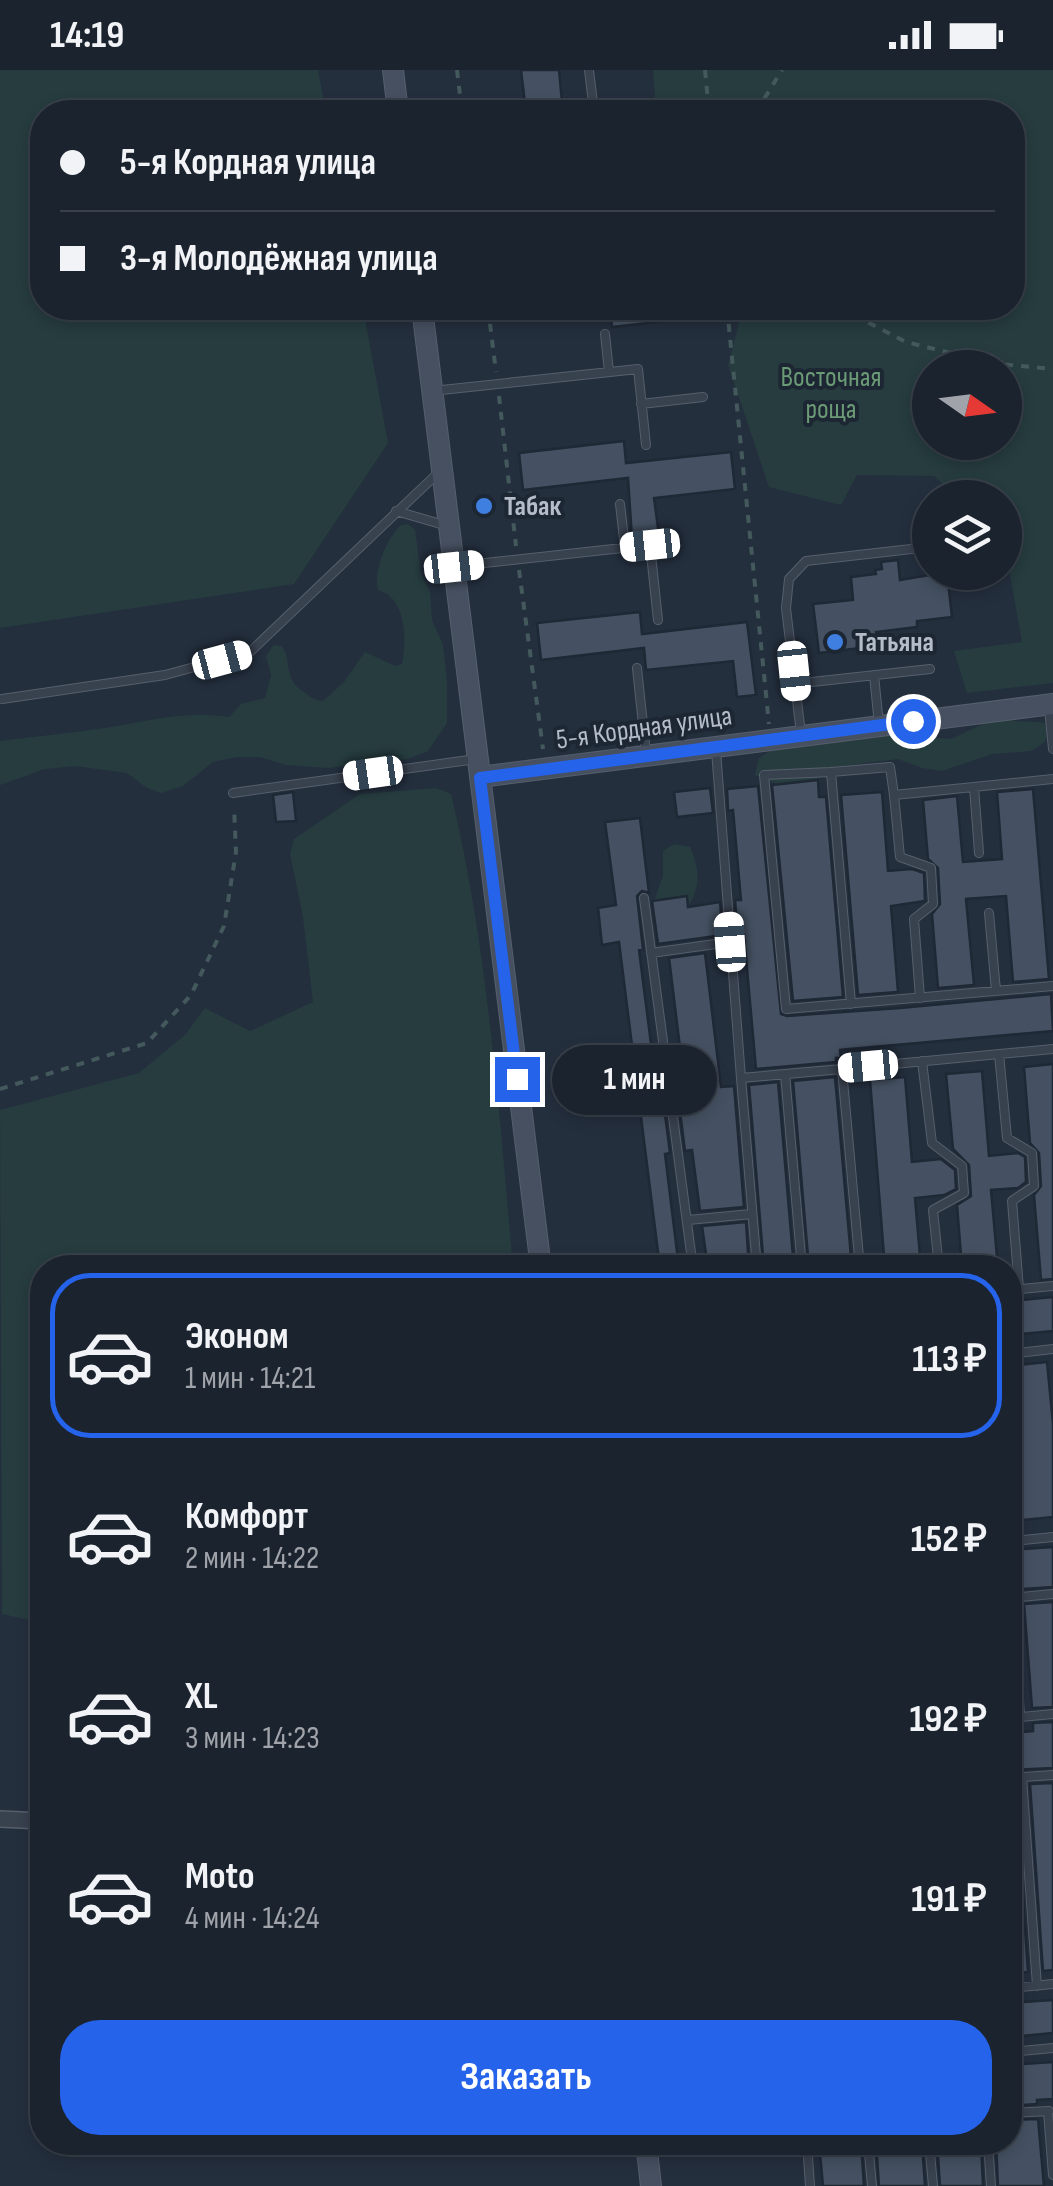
<!DOCTYPE html>
<html lang="ru">
<meta charset="utf-8">
<style>
:root{--surface:#1b232e;--page:#282f3a;--text:#f1f3f6;--muted:#a0a4aa;--line:#39404a;--accent:#2563eb}
body{margin:0;font-family:"Sofia Sans Condensed",sans-serif;background:var(--page);color:var(--text);height:100vh;display:flex;flex-direction:column;font-size:38px;white-space:nowrap}
*{box-sizing:border-box;margin:0}
p{font-size:32px;color:var(--muted)}
.icon{flex:none;width:55px;height:55px;fill:none;stroke:currentColor;stroke-width:2;stroke-linecap:round;stroke-linejoin:round}
.map{position:relative;flex:1;overflow:hidden}
.panel{position:absolute;left:30px;top:1185px;width:992px;height:900px;display:flex;flex-direction:column;background:var(--surface);border-radius:40px;box-shadow:0 5px 15px #0003,0 0 0 2px var(--line)}
.panel>*{flex:none}
.top-card{position:absolute;left:30px;top:30px;width:995px;height:220px;border-radius:40px;box-shadow:0 5px 15px #0003,0 0 0 2px var(--line);display:grid;align-content:center;height:220px;padding:0 30px;background:var(--surface)}
.needle{width:65px;rotate:104deg}
.fabs{position:absolute;left:912px;top:280px;display:grid;gap:20px}
.fabs a{display:grid;place-items:center;width:110px;height:110px;border-radius:50%;background:var(--surface);box-shadow:0 5px 15px #0003,0 0 0 2px var(--line);font-size:50px}
.end{position:absolute;width:45px;height:45px;margin:-22px;border:12px solid #2563eb;background:#fff;box-shadow:0 0 0 5px #fff}
.from{border-radius:50%}
.bubble{position:absolute;height:70px;border-radius:35px;background:var(--surface);box-shadow:0 5px 15px #0003,0 0 0 2px var(--line);font-size:32px;font-weight:700;line-height:70px;text-align:center}
.car{position:absolute;width:30px;height:60px;margin:-30px -15px;border-radius:12px;box-shadow:0 0 8px 2px #0007;background:linear-gradient(#fff 24%,#345 0 40%,#fff 0 76%,#345 0 86%,#fff 0)}
.top-card b{display:flex;align-items:center;gap:35px;height:95px;font-size:38px}
.top-card b+b{border-top:2px solid var(--line)}
.top-card i{width:25px;height:25px;background:var(--text)}
ul{padding:18px 0 0;list-style:none}
li{display:flex;align-items:center;gap:30px;height:165px;margin:0 20px 15px;padding:0 10px;border:5px solid transparent;border-radius:40px}
li div{flex:1}
li b{display:block;font-size:38px}
li em{font-style:normal;font-weight:700}
li.on{border-color:var(--accent)}
li>.icon{width:90px;height:90px;stroke-width:1.5}
.action{display:flex;gap:20px;margin-top:auto;padding:20px 30px}
.action a{flex:1;height:115px;border-radius:40px;background:var(--accent);color:#fff;font-size:40px;font-weight:700;line-height:115px;text-align:center}
.status{display:flex;justify-content:space-between;align-items:center;height:70px;padding:0 50px;background:var(--surface);direction:ltr}
.status svg{height:28px;fill:currentColor}
.map>svg:first-child{display:block}
.green{fill:#263c3f;fill-rule:evenodd}
.building{fill:#455162;stroke:#1f2835;stroke-width:2.5}
.lines{fill:none;stroke-linecap:round;stroke-linejoin:round}
.service-casing{stroke:#565f6c;stroke-width:10}
.minor-casing{stroke:#565f6c;stroke-width:18}
.secondary-casing{stroke:#565f6c;stroke-width:22}
.path{stroke:#44595c;stroke-width:4;stroke-dasharray:8 8;stroke-linecap:butt}
.service{stroke:#38414e;stroke-width:8}
.minor{stroke:#38414e;stroke-width:15}
.secondary{stroke:#465061;stroke-width:20}
.route{stroke:#2563eb;stroke-width:12}
.shop-dot{fill:#3f7fe0;stroke:#1d2633;stroke-width:4}
.labels{text-anchor:middle;dominant-baseline:central;stroke-width:8;stroke-linejoin:round;paint-order:stroke}
.park-label{font-size:28px;fill:#6b9a76;stroke:#1d2633}
.poi-label{font-size:28px;font-weight:bold;fill:#b4bcc9;stroke:#1d2633;text-anchor:start}
.street-label{font-size:28px;fill:#b4bcc9;stroke:#1d2633}
</style>
<div class="status"><b>14:19</b><svg viewBox="0 0 49 12"><path d="M0 12V9h3v3zM5 12V6h3v6zM10 12V3h3v9zM15 12V0h3v12zM26 1h20v11H26zM47 4h2v5h-2z"/></svg></div>
<div class="map">
<svg width="1053" height="2116" viewBox="0 0 1053 2116">
<rect width="100%" height="100%" fill="#242f3e"/>
<path class="green" d="M0,0H318L326,42H42V238H363L388,373L294,514L0,558Z
M653,0H1053V613L967,623L954,581L1022,572L1005,477V428L956,427L934,406L857,405L841,435L769,417L728,295L743,238H1012V42H656ZM930,298H1005V372H930Z
M408,454L415,460L421,503L430,522L432,550L443,575L447,610V653L428,681L408,689L328,698L286,695L260,687H237L213,692L183,716L161,723L147,718L127,703L75,696L45,699L0,715V671C37,666 74,663 111,657C154,650 184,641 229,647L241,634L265,628L271,605L266,586L274,575L282,576C292,592 284,608 301,620C310,626 313,630 323,631L344,612L365,582L395,596L402,594C407,569 406,527 378,520C373,501 387,468 401,455Z
M1005,648C1020,654 1030,650 1045,653L1048,662L1045,672L1031,681L992,684L942,701L922,698L898,689L835,697L819,705L818,710L777,714L755,705L759,688L781,674L862,661L951,669L991,650Z
M436,718L451,724C488,878 499,1040 513,1197L42,1198V1549L39,1552L2,1544L0,1040L139,1003L185,965L205,938L250,961L313,932L303,847L290,784L294,769L360,724Z
M674,774L690,777C700,800 701,815 688,837L654,831L663,806V781Z"/>
<path class="building" d="M521,0H559L563,42H526Z
M610,238H692V248L612,257Z
M624,371L626,393L731,382L735,419L654,428L659,465L632,468L628,408L523,420L519,383Z
M898,490L900,510L947,502L952,547L917,551V557L876,562L877,576L819,583L813,534L853,530L851,507L876,504L875,500L882,499L881,492Z
M640,542L642,564L747,552L756,625L737,627L733,591L646,600L644,578L541,590L537,553Z
M818,710L819,727H826L843,927L793,931L772,715Z
M758,716L781,944L787,946L900,938L1051,924L1053,961L840,980L841,988H836V992L756,999L744,865L738,866L735,830H741L733,740L728,741L727,719Z
M710,718L713,743L677,747L674,722Z
M1033,719L1049,909L1013,912L1006,826L966,829L974,915L938,918L932,844L940,834L938,798L928,789L923,730L957,726L963,792L1002,789L997,722Z
M293,722L296,751L276,752L273,725Z
M882,722L888,801L912,799L924,803L925,831L891,836L898,922L858,925L841,725Z
M640,748L649,823L642,821L637,826L643,879L639,880L655,1005H660L670,1083L665,1084L679,1198H660L619,872L602,875L598,838L616,835L605,752Z
M687,826L688,837L720,832L723,865L658,874L652,831Z
M705,883L721,1017L734,1016L744,1137L700,1141L692,1080L685,1081L675,1003L683,1002L669,888Z
M1053,994V1209L1041,1210L1034,1125L1041,1116L1039,1083L1030,1073L1024,997Z
M982,1001L989,1086L1018,1083L1025,1087L1026,1112L1018,1118L991,1120L998,1198H962L957,1135L971,1126L969,1095L953,1079L946,1004Z
M835,1007L852,1198H809L793,1011Z
M905,1007L912,1092L941,1089L955,1100L956,1119L944,1125L915,1128L921,1198H885L870,1010Z
M778,1012L794,1198H764L749,1015Z
M746,1152L749,1198H708L702,1156Z
M1053,1227V1261L1010,1265V1231Z
M1047,1292L1053,1354V1447L1023,1450L1010,1296Z
M1053,1477V1517L1023,1519L1022,1515L1010,1516V1480Z
M1053,1532V1637L1032,1638L1024,1534Z
M1053,1652V1698L1010,1700V1663L1033,1661V1653Z
M1053,1713V1900L1043,1901L1030,1714Z
M1010,1715H1015L1028,1902L1010,1904Z
M1053,1930V1963L1010,1967V1933Z
M1053,1992V2029L1037,2030V2034L1010,2036V1995Z
M1038,2049L1044,2116H998L996,2072H1010V2050Z
M819,2072H861L864,2116H823Z
M876,2072H922L925,2116H879Z
M937,2072H981L983,2116H940Z"/>
<g class="lines">
<defs>
<path id="service" d="M589,0L594,42
M605,264L609,302
M432,321L638,299L646,375
M641,334L703,327
M620,434L625,478
M396,441L444,455
M458,496L650,475L658,550
M637,598L646,683
M874,605L879,655
M812,612L930,599
M2,629L165,605L250,582L439,402
M1049,638L1053,679
M801,664L786,538L789,509L806,491L920,478
M716,680L741,1008L842,999L860,1198
M831,702L764,705L786,939L1053,916
M974,717L979,783
M233,723L476,689
M894,725L900,787L931,798L933,834L914,849L920,928
M644,828L693,1198
M989,843L996,921
M651,883L730,872
M851,934L831,702L890,697L894,725L1053,709
M999,984L1007,1068L1032,1083L1034,1116L1012,1131L1019,1219
M922,991L932,1073L962,1096L964,1123L933,1140L939,1198
M842,999L1053,979
M785,1004L802,1198
M741,1008L757,1198
M688,1150L752,1144
M1010,1220L1053,1216
M1010,1284L1053,1279
M1010,1425L1015,1471
M1014,1471L1053,1467
M1010,1528L1053,1524
M1013,1528L1020,1647
M1010,1648L1053,1644
M1022,1707L1037,1916
M1010,1708L1053,1705
M1010,1918L1053,1914
M1010,1982L1053,1978
M1048,2041L1053,2105
M1010,2043L1049,2041
M807,2072L810,2116
M868,2072L872,2116
M929,2072L933,2116
M988,2072L991,2116"/>
<path id="minor" d="M0,1749L42,1751"/>
<path id="secondary" d="M393,0L398,42
M422,238L541,1198
M480,707L1053,634
M646,2072L651,2116"/>
</defs>
<use href="#service" class="service-casing"/>
<use href="#minor" class="minor-casing"/>
<use href="#secondary" class="secondary-casing"/>
<path class="path" d="M457,0L462,42
M705,0L709,42
M756,42L782,0
M488,238L496,302
M727,238L769,654
M840,238L906,272L991,293L1053,299
M499,326L516,476
M519,500L543,679
M0,1019L147,973L191,925L224,856L236,782L234,737"/>
<use href="#service" class="service"/>
<use href="#minor" class="minor"/>
<use href="#secondary" class="secondary"/>
</g>
<g class="lines">
<path class="route" d="M517,1009L480,708L913,651"/>
</g>
<g class="shop-dot">
<circle cx="484" cy="436" r="10"/>
<circle cx="835" cy="572" r="10"/>
</g>
<g class="labels">
<g class="park-label">
<text x="831" y="307">Восточная<tspan x="831" dy="32">роща</tspan></text>
</g>
<g class="poi-label">
<text x="504" y="436">Табак</text>
<text x="855" y="572">Татьяна</text>
</g>
<g class="street-label">
<text transform="translate(644 658) rotate(-8)">5-я Кордная улица</text>
</g>
</g>
</svg>
<div class="fabs">
<a><svg class="needle" viewBox="-14 -14 28 28"><path d="M0-13l5 13h-10z" fill="#e53935"/><path d="M0 13l5-13h-10z" fill="#a0a4aa"/></svg></a>
<a><svg class="icon" aria-label="layers" viewBox="0 0 24 24"><path d="M12 4l9 5-9 5-9-5zM3 14l9 5 9-5"/></svg></a>
</div>
<i class="end from" style="left:913px;top:651px"></i>
<i class="end" style="left:517px;top:1009px"></i>
<div class="bubble" style="left:552px;top:975px;width:165px">1 мин</div>
<i class="car" style="left:650px;top:475px;rotate:264deg"></i>
<i class="car" style="left:454px;top:497px;rotate:84deg"></i>
<i class="car" style="left:222px;top:590px;rotate:75deg"></i>
<i class="car" style="left:794px;top:601px;rotate:174deg"></i>
<i class="car" style="left:373px;top:703px;rotate:262deg"></i>
<i class="car" style="left:730px;top:872px;rotate:356deg"></i>
<i class="car" style="left:868px;top:996px;rotate:265deg"></i>
<div class="top-card">
<b><i class="from"></i>5-я Кордная улица</b>
<b><i></i>3-я Молодёжная улица</b>
</div>
<section class="panel">
<ul>
<li class="on"><svg class="icon" aria-label="car" viewBox="0 0 24 24"><path d="M5 17H2v-5l4-1 3-4h7l3 4 3 1v5h-3M9 17h6M6 11h13"/><circle cx="7" cy="17" r="2"/><circle cx="17" cy="17" r="2"/></svg><div><b>Эконом</b><p>1 мин · 14:21</p></div><em>113 ₽</em></li>
<li><svg class="icon" aria-label="car" viewBox="0 0 24 24"><path d="M5 17H2v-5l4-1 3-4h7l3 4 3 1v5h-3M9 17h6M6 11h13"/><circle cx="7" cy="17" r="2"/><circle cx="17" cy="17" r="2"/></svg><div><b>Комфорт</b><p>2 мин · 14:22</p></div><em>152 ₽</em></li>
<li><svg class="icon" aria-label="car" viewBox="0 0 24 24"><path d="M5 17H2v-5l4-1 3-4h7l3 4 3 1v5h-3M9 17h6M6 11h13"/><circle cx="7" cy="17" r="2"/><circle cx="17" cy="17" r="2"/></svg><div><b>XL</b><p>3 мин · 14:23</p></div><em>192 ₽</em></li>
<li><svg class="icon" aria-label="car" viewBox="0 0 24 24"><path d="M5 17H2v-5l4-1 3-4h7l3 4 3 1v5h-3M9 17h6M6 11h13"/><circle cx="7" cy="17" r="2"/><circle cx="17" cy="17" r="2"/></svg><div><b>Moto</b><p>4 мин · 14:24</p></div><em>191 ₽</em></li>
</ul>
<div class="action"><a>Заказать</a></div>
</section>
</div>
